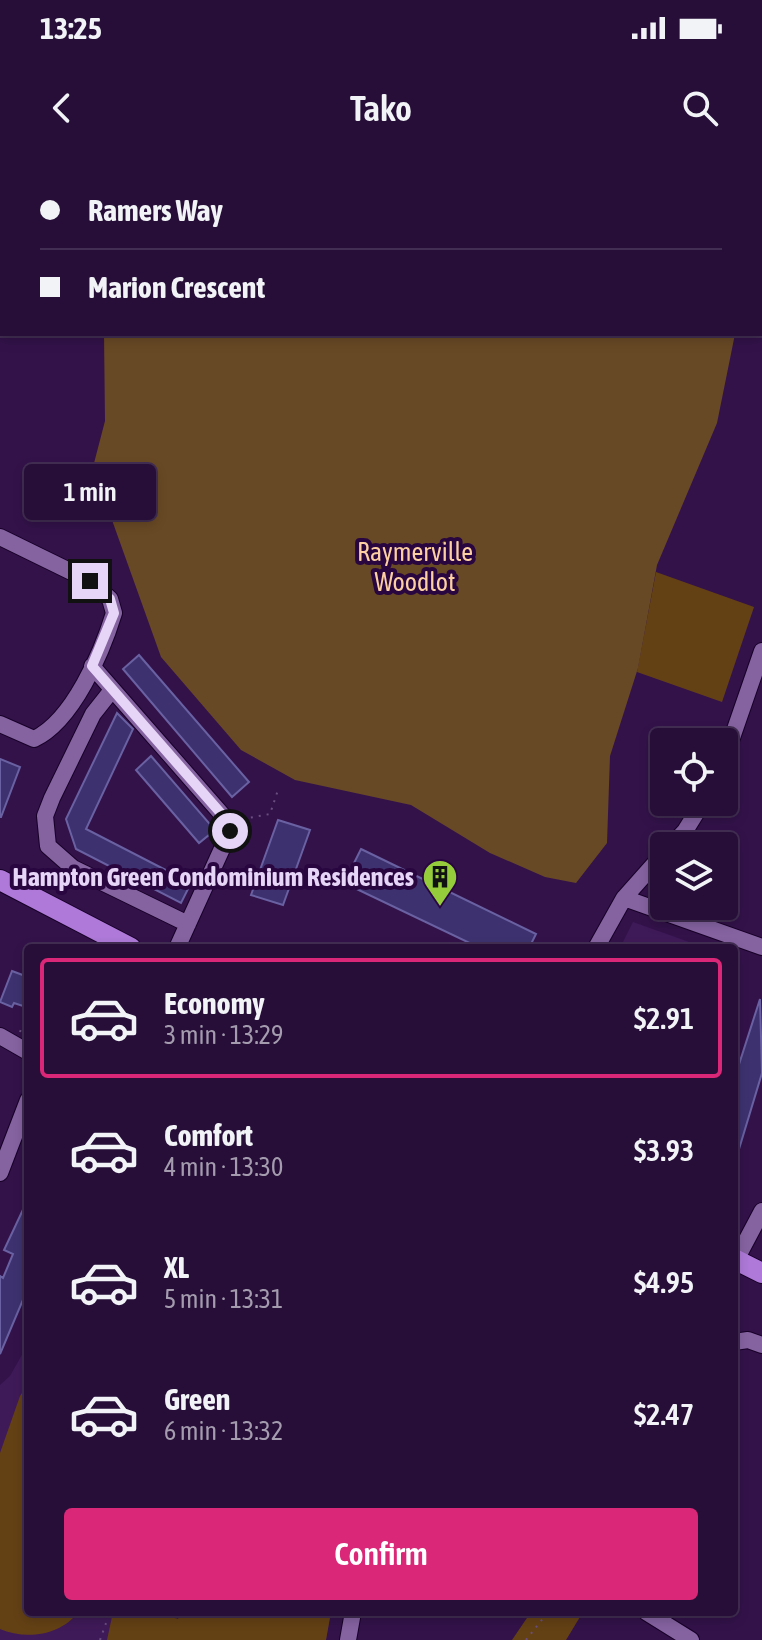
<!DOCTYPE html>
<meta charset="utf-8">
<style>
:root{--surface:#260e38;--page:#2e1740;--text:#f1f3f6;--muted:#a49cae;--line:#422e53;--accent:#db2777}
body{margin:0;font-family:"Asap Condensed",sans-serif;background:var(--page);color:var(--text);height:100vh;display:flex;flex-direction:column;font-size:30px;white-space:nowrap}
*{box-sizing:border-box;margin:0}
p{font-size:26px;color:var(--muted)}
.icon{flex:none;width:44px;height:44px;fill:none;stroke:currentColor;stroke-width:2;stroke-linecap:round;stroke-linejoin:round}
.map{position:relative;flex:1;overflow:hidden}
.side{position:absolute;left:24px;top:784px;width:714px;height:672px;display:flex;flex-direction:column;background:var(--surface);border-radius:8px;box-shadow:0 4px 12px #0003,0 0 0 2px var(--line)}
.side>*{flex:none}
.guide{position:absolute;left:0px;top:0px;width:762px;height:176px;box-shadow:0 4px 12px #0003,0 0 0 2px var(--line);display:grid;align-content:center;height:176px;padding:0 40px;background:var(--surface)}
.buttons{position:absolute;left:650px;top:568px;display:grid;gap:16px}
.buttons a{display:grid;place-items:center;width:88px;height:88px;border-radius:8px;background:var(--surface);box-shadow:0 4px 12px #0003,0 0 0 2px var(--line);font-size:40px}
.end{position:absolute;width:36px;height:36px;margin:-18px;border:10px solid #e6d5f7;background:#111;box-shadow:0 0 0 4px #111}
.from{border-radius:50%}
.bubble{position:absolute;height:56px;border-radius:8px;background:var(--surface);box-shadow:0 4px 12px #0003,0 0 0 2px var(--line);font-size:26px;font-weight:600;line-height:56px;text-align:center}
.guide b{display:flex;align-items:center;gap:28px;height:76px;font-size:30px}
.guide b+b{border-top:2px solid var(--line)}
.guide i{width:20px;height:20px;background:var(--text)}
ul{padding:14px 0 0;list-style:none}
li{display:flex;align-items:center;gap:24px;height:120px;margin:0 16px 12px;padding:0 24px;border:4px solid transparent;border-radius:8px}
li div{flex:1}
li b{display:block;font-size:30px}
li em{font-style:normal;font-weight:600}
li.selected{border-color:var(--accent)}
li>.icon{width:72px;height:72px;stroke-width:1.5}
.cta{display:flex;gap:16px;margin-top:auto;padding:16px 40px}
.cta a{flex:1;height:92px;border-radius:8px;background:var(--accent);color:#fff;font-size:32px;font-weight:600;line-height:92px;text-align:center}
.status{display:flex;justify-content:space-between;align-items:center;height:56px;padding:0 40px;background:var(--surface);direction:ltr}
.status svg{height:22px;fill:currentColor}
header{display:flex;justify-content:space-between;align-items:center;height:104px;padding:0 40px;background:var(--surface);font-size:36px;font-weight:600}
.map>svg:first-child{display:block}
.built{fill:#3f1a58}
.green{fill:#644115}
.forest{fill:#684925}
.building{fill:#3d326f;stroke:#6961a2;stroke-width:2}
.lines{fill:none;stroke-linecap:round;stroke-linejoin:round}
.minor-casing{stroke:#180128;stroke-width:18}
.major-casing{stroke:#180128;stroke-width:22}
.path{stroke:#6a4e7f;stroke-width:2;stroke-dasharray:2 6;stroke-linecap:butt}
.minor{stroke:#8563a1;stroke-width:16}
.major{stroke:#ae79d8;stroke-width:20}
.route{stroke:#e6d5f7;stroke-width:10}
.labels{text-anchor:middle;dominant-baseline:central;stroke-width:8;stroke-linejoin:round;paint-order:stroke}
.park-label{font-size:26px;fill:#fcd0a2;stroke:#29063f}
.poi-label{font-size:26px;font-weight:bold;fill:#e6d5f7;stroke:#29063f;text-anchor:end}
</style>
<div class="status"><b>13:25</b><svg viewBox="0 0 49 12"><path d="M0 12V9h3v3zM5 12V6h3v6zM10 12V3h3v9zM15 12V0h3v12zM26 1h20v11H26zM47 4h2v5h-2z"/></svg></div>
<header><svg class="icon" aria-label="back" viewBox="0 0 24 24"><path d="M15 5l-7 7 7 7"/></svg>Tako<svg class="icon" aria-label="search" viewBox="0 0 24 24"><circle cx="10" cy="10" r="6"/><path d="M15 15l6 6"/></svg></header>
<div class="map">
<svg width="762" height="1480" viewBox="0 0 762 1480">
<rect width="100%" height="100%" fill="#33124a"/>
<path class="built" d="M633,762L706,788H620Z
M28,1184V1452H331L326,1480H0V1225L10,1216Z"/>
<path class="green" d="M656,412L754,447L722,542L637,512Z
M28,1224V1452H78C61,1476 25,1480 0,1469V1293L20,1236Z
M113,1452H159L178,1459L181,1452H331L326,1480H107Z
M531,1452H583L566,1480H512Z"/>
<path class="forest" d="M10,0H730L731,2H10Z
M104,174H735L717,263L657,405L638,508L610,596L607,683L576,723L545,717L490,693L411,645L295,620L241,590L161,497L93,307L105,261Z"/>
<path class="building" d="M139,495L249,622L232,637L123,509Z
M117,553L133,569L86,669L191,723L181,743L76,689L66,659Z
M151,596L215,670L199,683L136,610Z
M0,599L20,607L1,657H0Z
M278,660L310,670L283,745L251,735Z
M361,689L536,774L529,788H480L344,723Z
M12,811L28,817V833L23,846L14,843L12,847L0,842Z
M760,839L762,913L736,999L734,920Z
M28,1039V1128L0,1194V1116L3,1118L13,1094L4,1090Z"/>
<g class="lines">
<defs>
<path id="minor" d="M0,167H2
M0,377L90,421L110,439L114,453C102,492 73,561 34,579L0,564
M92,506L225,658L230,671L177,788
M112,530L93,554L52,638L45,656L48,686L73,708L188,764
M724,601L762,491
M671,686L685,671L703,642
M624,738L762,787
M596,788L624,738L664,693
M0,876L28,892
M0,1013L28,940
M736,1100L762,1051
M734,1182L748,1180L762,1185
M646,1452L691,1480
M348,1480L353,1452"/>
<path id="major" d="M0,720L131,788
M734,1099L762,1113"/>
</defs>
<use href="#minor" class="minor-casing"/>
<use href="#major" class="major-casing"/>
<path class="path" d="M243,659L270,654L279,627
M52,788V786
M20,872L28,851
M734,1144L738,1136
M100,1480L110,1452
M526,1480L548,1452"/>
<use href="#minor" class="minor"/>
<use href="#major" class="major"/>
</g>
<g class="lines">
<path class="route" d="M90,421L110,439L114,453L92,506L225,658L230,671"/>
</g>
<defs>
<symbol id="building-pin" viewBox="-11 -11 22 30"><path d="M0 17L-7.5 6A9.5 9.5 0 1 1 7.5 6Z" fill="#95cc3b" stroke="#29063f"/><path d="M-4-6H4V6H1V3H-1V6H-4ZM-2.5-4.3h1.7v1.8h-1.7ZM.8-4.3h1.7v1.8H.8ZM-2.5-1h1.7V.8h-1.7ZM.8-1h1.7V.8H.8Z" fill="#111"/></symbol>
</defs>
<g fill-rule="evenodd">
<use href="#building-pin" x="420" y="697" width="40" height="54"/>
</g>
<g class="labels">
<g class="park-label">
<text x="415" y="392">Raymerville<tspan x="415" dy="30">Woodlot</tspan></text>
</g>
<g class="poi-label">
<text x="414" y="717">Hampton Green Condominium Residences</text>
</g>
</g>
</svg>
<div class="buttons">
<a><svg class="icon" aria-label="locate" viewBox="0 0 24 24"><circle cx="12" cy="12" r="6"/><path d="M12 2v4M12 18v4M2 12h4M18 12h4"/></svg></a>
<a><svg class="icon" aria-label="layers" viewBox="0 0 24 24"><path d="M12 4l9 5-9 5-9-5zM3 14l9 5 9-5"/></svg></a>
</div>
<i class="end from" style="left:230px;top:671px"></i>
<i class="end" style="left:90px;top:421px"></i>
<div class="bubble" style="left:24px;top:304px;width:132px">1 min</div>
<div class="guide">
<b><i class="from"></i>Ramers Way</b>
<b><i></i>Marion Crescent</b>
</div>
<section class="side">
<ul>
<li class="selected"><svg class="icon" aria-label="car" viewBox="0 0 24 24"><path d="M5 17H2v-5l4-1 3-4h7l3 4 3 1v5h-3M9 17h6M6 11h13"/><circle cx="7" cy="17" r="2"/><circle cx="17" cy="17" r="2"/></svg><div><b>Economy</b><p>3 min · 13:29</p></div><em>$2.91</em></li>
<li><svg class="icon" aria-label="car" viewBox="0 0 24 24"><path d="M5 17H2v-5l4-1 3-4h7l3 4 3 1v5h-3M9 17h6M6 11h13"/><circle cx="7" cy="17" r="2"/><circle cx="17" cy="17" r="2"/></svg><div><b>Comfort</b><p>4 min · 13:30</p></div><em>$3.93</em></li>
<li><svg class="icon" aria-label="car" viewBox="0 0 24 24"><path d="M5 17H2v-5l4-1 3-4h7l3 4 3 1v5h-3M9 17h6M6 11h13"/><circle cx="7" cy="17" r="2"/><circle cx="17" cy="17" r="2"/></svg><div><b>XL</b><p>5 min · 13:31</p></div><em>$4.95</em></li>
<li><svg class="icon" aria-label="car" viewBox="0 0 24 24"><path d="M5 17H2v-5l4-1 3-4h7l3 4 3 1v5h-3M9 17h6M6 11h13"/><circle cx="7" cy="17" r="2"/><circle cx="17" cy="17" r="2"/></svg><div><b>Green</b><p>6 min · 13:32</p></div><em>$2.47</em></li>
</ul>
<div class="cta"><a>Confirm</a></div>
</section>
</div>
